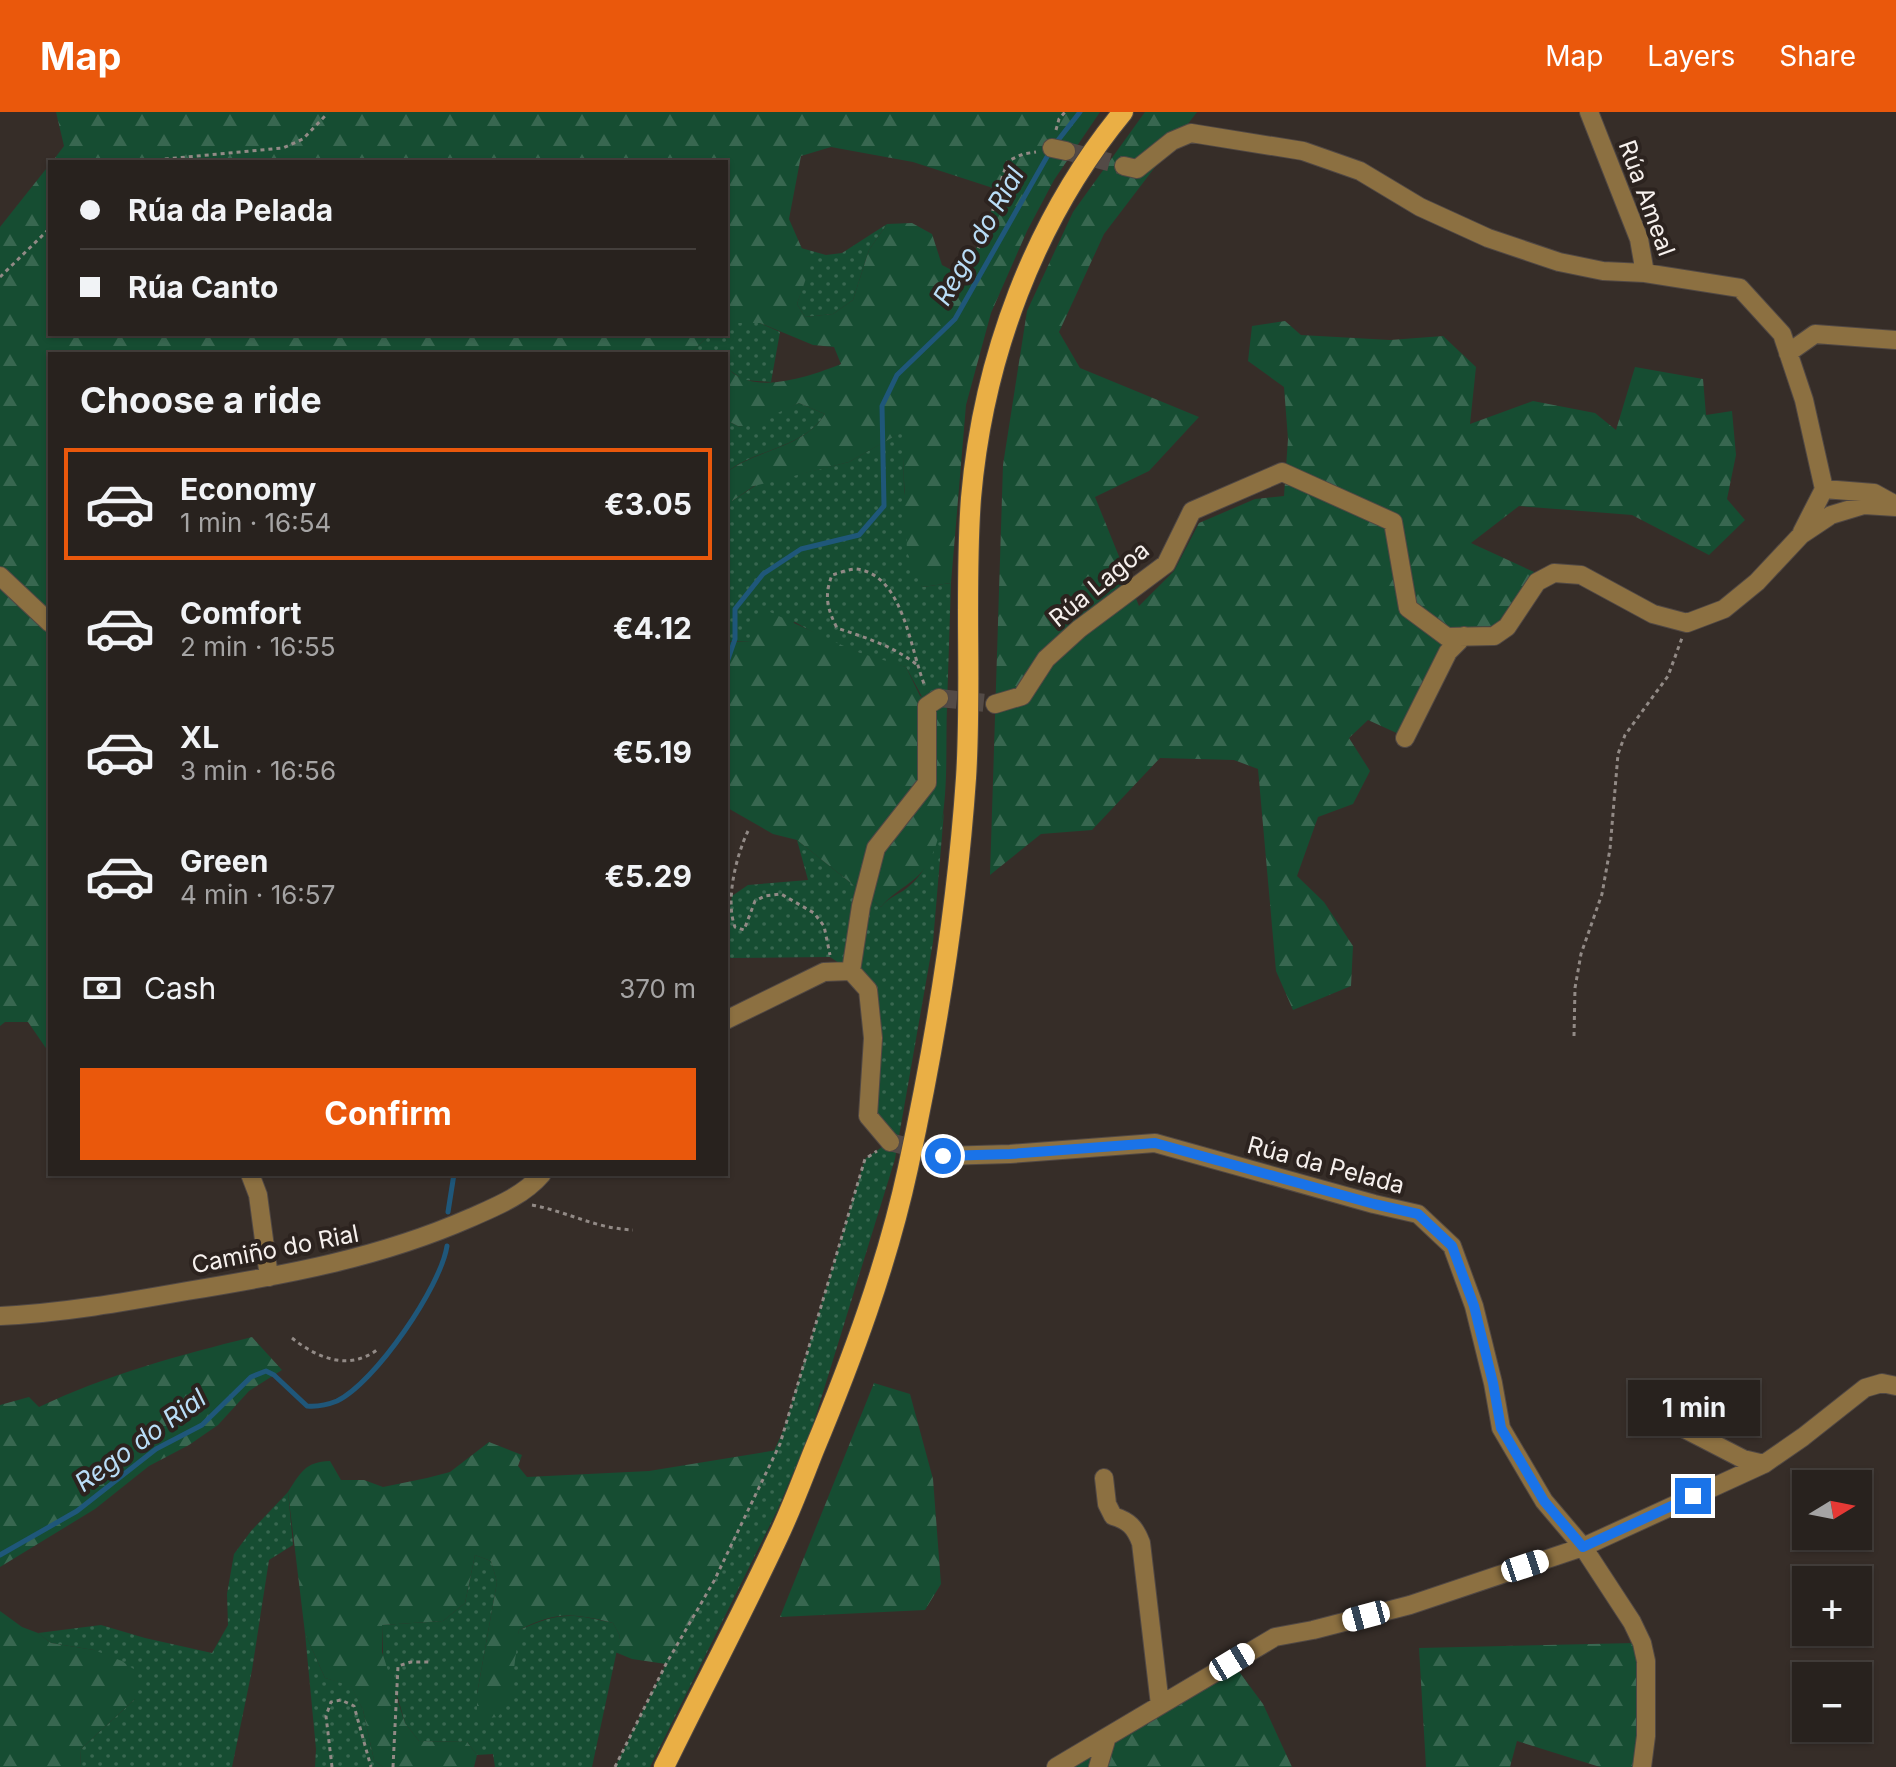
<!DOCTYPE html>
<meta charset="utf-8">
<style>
:root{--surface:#28221e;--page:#302a27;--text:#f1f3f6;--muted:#a5a4a4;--line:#443f3c;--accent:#ea580c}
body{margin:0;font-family:Inter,sans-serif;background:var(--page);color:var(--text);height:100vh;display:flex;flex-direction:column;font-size:30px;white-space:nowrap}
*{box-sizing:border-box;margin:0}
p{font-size:26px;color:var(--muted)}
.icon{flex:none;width:44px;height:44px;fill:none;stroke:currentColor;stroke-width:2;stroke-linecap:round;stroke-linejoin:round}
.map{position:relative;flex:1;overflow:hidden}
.details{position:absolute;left:48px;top:240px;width:680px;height:824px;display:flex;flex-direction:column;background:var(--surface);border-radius:0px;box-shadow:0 2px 6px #0004,0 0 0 2px var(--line)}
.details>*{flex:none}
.banner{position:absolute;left:48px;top:48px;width:680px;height:176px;border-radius:0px;box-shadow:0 2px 6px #0004,0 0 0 2px var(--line);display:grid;align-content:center;height:176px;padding:0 32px;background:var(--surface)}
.needle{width:52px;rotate:80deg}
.buttons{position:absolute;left:1792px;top:1358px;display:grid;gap:16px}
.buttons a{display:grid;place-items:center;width:80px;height:80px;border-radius:0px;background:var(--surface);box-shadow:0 2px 6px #0004,0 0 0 2px var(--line);font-size:40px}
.end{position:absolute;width:36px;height:36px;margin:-18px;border:10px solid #1a73e8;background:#fff;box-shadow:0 0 0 4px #fff}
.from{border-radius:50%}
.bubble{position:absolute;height:56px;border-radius:0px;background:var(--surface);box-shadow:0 2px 6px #0004,0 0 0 2px var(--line);font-size:26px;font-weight:700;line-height:56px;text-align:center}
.car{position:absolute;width:24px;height:48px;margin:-24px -12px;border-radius:10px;box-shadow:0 0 6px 2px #0007;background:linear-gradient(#fff 24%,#345 0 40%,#fff 0 76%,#345 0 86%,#fff 0)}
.banner b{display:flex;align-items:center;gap:28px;height:76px;font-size:30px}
.banner b+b{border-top:2px solid var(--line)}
.banner i{width:20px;height:20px;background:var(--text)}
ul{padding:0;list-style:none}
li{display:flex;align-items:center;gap:24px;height:112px;margin:0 16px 12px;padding:0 16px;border:4px solid transparent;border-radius:0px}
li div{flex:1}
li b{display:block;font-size:30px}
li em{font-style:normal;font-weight:700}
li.on{border-color:var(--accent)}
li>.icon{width:72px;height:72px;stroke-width:1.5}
h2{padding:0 32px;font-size:36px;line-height:96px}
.pay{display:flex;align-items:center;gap:20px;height:88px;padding:0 32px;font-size:30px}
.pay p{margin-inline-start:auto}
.cta{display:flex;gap:16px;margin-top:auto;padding:16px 32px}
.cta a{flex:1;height:92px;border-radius:0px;background:var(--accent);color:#fff;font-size:32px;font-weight:700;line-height:92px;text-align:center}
header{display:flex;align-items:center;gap:48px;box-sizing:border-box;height:112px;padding:0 40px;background:var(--accent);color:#fff}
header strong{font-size:38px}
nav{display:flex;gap:44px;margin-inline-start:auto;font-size:28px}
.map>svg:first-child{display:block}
.grass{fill:url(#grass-dots)}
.forest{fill:url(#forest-firs);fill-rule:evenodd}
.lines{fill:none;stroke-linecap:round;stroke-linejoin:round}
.stream{stroke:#1f577a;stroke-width:5}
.minor-tunnel{stroke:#534a46;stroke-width:18;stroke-dasharray:18 9;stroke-linecap:butt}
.minor-casing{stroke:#514844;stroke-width:20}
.major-casing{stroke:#514844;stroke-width:22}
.path{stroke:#928a86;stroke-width:3;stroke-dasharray:4 4;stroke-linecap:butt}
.minor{stroke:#8c7041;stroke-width:18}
.major{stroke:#eaaf45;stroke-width:20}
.route{stroke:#1a73e8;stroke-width:10}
.labels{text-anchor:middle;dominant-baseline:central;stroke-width:8;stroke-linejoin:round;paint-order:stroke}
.street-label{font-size:24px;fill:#f6f0ed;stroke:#2c231f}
.water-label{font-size:26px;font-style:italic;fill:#b9ddf7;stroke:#2c231f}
</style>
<header>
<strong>Map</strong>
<nav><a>Map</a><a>Layers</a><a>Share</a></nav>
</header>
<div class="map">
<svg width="1896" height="1655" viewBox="0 0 1896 1655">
<defs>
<pattern id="grass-dots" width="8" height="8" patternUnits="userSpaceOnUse" patternTransform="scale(2)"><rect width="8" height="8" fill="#164d32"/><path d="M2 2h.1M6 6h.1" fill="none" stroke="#386750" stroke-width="1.8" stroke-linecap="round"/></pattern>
<pattern id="forest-firs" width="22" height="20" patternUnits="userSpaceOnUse" patternTransform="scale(2)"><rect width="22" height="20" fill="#164d32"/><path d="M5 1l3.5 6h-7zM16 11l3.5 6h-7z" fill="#386750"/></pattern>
</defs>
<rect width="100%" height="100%" fill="#362d28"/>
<path class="grass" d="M887,112L869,138L853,188L833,202L805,205L797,192L809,155L801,136L826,143L842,141Z
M726,211H760L780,220L771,270L744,268L726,256V242H689L711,222H726Z
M799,291L825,302C803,337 756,336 726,361V308L740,315Z
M903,319L904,378L922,475L951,471L947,594H927L906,555C866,546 829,531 795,510L752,530L726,529V389H732L758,372L849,350Z
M944,700L933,830L895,1047L812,1316L777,1399L650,1655H615L666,1552L714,1469L784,1317L865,1047L889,1030L868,1004V878L851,859L830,845L726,846V815L732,784L748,773L808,768L797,728L881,795C889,785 898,783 907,776C931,757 937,728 944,700Z
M288,1380L293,1433L269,1448L252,1558L232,1655H80L81,1637L135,1587L94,1538L51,1531L38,1521L101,1513L145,1526L212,1541L228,1513L227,1482L234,1442L251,1419Z
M475,1443L491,1449L497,1470L477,1582L513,1544L519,1518C559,1500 572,1501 613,1511L620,1524L592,1655H495L493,1642L477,1643L467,1630L419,1629L405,1611L398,1586L384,1565L382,1513L443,1509L465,1491Z
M305,1521L325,1566L351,1573L363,1598L374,1648L383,1655H315L316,1637Z"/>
<path class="forest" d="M56,0H1100L1054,68L1027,119L991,201L966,293L951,471L922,475L907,440L902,320L849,350L754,374L732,389H726V361C756,337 803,337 825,302L799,291L756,311L740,315L726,308V256C731,259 736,264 742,266C768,279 816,262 841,252L834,235L813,233L760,211H726V50H52L64,34ZM831,35L913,50L996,77C991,110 978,135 961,163L942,153L932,122L912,111L887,112L869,138L853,188L833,202L805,205L797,192L810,155L789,107L801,44Z
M1145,0H1197L1104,122L1059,220L1080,256L1199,305L1149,359L1095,385L1139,494L1174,459L1199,411L1255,387L1284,384L1288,327L1284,275L1248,249L1252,214L1285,209L1301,223L1390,228L1443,224L1476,255L1470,312L1533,289L1595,301L1616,318L1635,255L1703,267L1706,303L1732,299L1736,343L1727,387L1745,408L1709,443L1632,403L1519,394L1471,431L1534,460L1496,513L1446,525L1401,623L1368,608L1349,626L1370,659L1353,692L1318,705L1297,764L1324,790L1353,834L1351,874L1293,898L1276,859L1258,657L1234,648L1160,646L1092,718L1041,722L990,763L1003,353L1027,199L1073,100Z
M50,52V222H711L689,242H50V942L28,910H5L0,914V115Z
M770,500L857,540L906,555L920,584L947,594C945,641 951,706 930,748C918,771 895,777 881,795L797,728L773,722L726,695V535L727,530H752L754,507Z
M252,1225L282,1258L249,1279L218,1313L189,1333L149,1354L95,1397L0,1455V1293L29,1285L39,1295C106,1263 180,1243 252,1225Z
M874,1271L910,1282L933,1367L941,1472L925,1498L780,1505Z
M489,1330L522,1343L518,1354L527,1365L649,1359L777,1338L714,1469L666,1552L632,1547L615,1540L620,1524L613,1511C572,1501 558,1499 519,1518L510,1587L498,1605L477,1607V1582L497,1470L491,1449L475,1443L465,1491L443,1509L382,1513V1540L405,1611L419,1629L467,1630L477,1643L474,1655H383L374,1648L363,1598L351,1574L325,1566L305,1521L288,1380C301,1360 305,1350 330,1349L341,1368H364L383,1375L427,1366L450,1360Z
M0,1499L22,1515L38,1521L51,1531L94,1538L122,1549L135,1558V1587L81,1637L80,1655H0Z
M1635,1531L1646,1549L1642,1655H1600L1517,1629L1510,1655H1426L1419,1536Z
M1232,1550L1263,1592L1292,1655H1056Z"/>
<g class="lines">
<path class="stream" d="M726,553L735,527V497L763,462L801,437L859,423L884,394L882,294L897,263L955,207L1052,36L1080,0
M448,1100L454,1062
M0,1443L77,1399L156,1337L202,1313L251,1265L266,1259L274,1263L307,1294C318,1295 327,1293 337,1289C375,1271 441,1174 447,1134"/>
<path class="minor-tunnel" d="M1066,39L1124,54
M939,586L995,592
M890,1030L943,1044"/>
<defs>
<path id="minor" d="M1589,0L1639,127L1645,161L1740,176L1782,222L1804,288L1824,377L1802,420
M1052,36L1066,39
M1124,54L1137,57L1172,29L1191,21L1303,39L1360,59L1420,95L1488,126L1559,150L1603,159L1645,161
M1788,241L1815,222L1896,228
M1824,377L1874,381L1894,392
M0,464L50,511
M995,592L1022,584L1046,547L1079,517L1166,452L1192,399L1282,360L1393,410L1408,496L1447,525L1494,524L1507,515L1537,470L1554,461L1581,463L1653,502L1687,511L1724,497L1757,470L1801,423L1831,403L1864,393L1896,395
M1405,626L1448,540L1464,524
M726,908L824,860L851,859
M890,1030L868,1004L873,926L868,878L851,859L861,794L876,736L927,671V594L939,586
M943,1044L1010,1042L1155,1031L1374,1092L1418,1102L1452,1134L1474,1194L1493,1271L1501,1316L1544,1389L1583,1435L1632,1510L1642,1531L1646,1549V1624L1642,1655
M250,1062L258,1083L269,1165
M0,1204C63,1201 125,1190 187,1179C285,1163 379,1146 470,1106C497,1094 523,1084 542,1062
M1648,1298L1743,1347L1764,1352
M1104,1366L1107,1392L1113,1404C1129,1409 1135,1415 1141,1431L1160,1593
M1056,1655L1275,1525L1313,1518L1410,1493L1583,1435L1764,1352L1803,1325L1865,1276L1882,1271L1896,1274
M1098,1655L1107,1625"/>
<path id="major" d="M664,1655C701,1579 741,1504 777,1427C791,1398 802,1368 814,1338C852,1247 887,1153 908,1056C936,927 957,798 966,666C972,573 964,479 971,386C983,247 1034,108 1123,0"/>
</defs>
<use href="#minor" class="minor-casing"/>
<use href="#major" class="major-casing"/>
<path class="path" d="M1056,18L1059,7L1065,0
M133,50L283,36L303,27L326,3
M961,163C967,153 976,142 981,130C994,104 997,76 1008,49L1023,42L1036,40
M0,165L50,116
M916,552C891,533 866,526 837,516C827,496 824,484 832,463C839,461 849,457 856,457C904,462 910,539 925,574
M748,719C736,744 725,789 735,815L744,818L755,789L765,784L781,782L814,801L824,814L830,843
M1574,924L1575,876L1581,842L1602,782L1610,737L1618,642L1625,623L1668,564L1682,526
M532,1093C569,1100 593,1116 633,1118
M292,1226C317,1246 348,1259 377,1238
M332,1655L326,1604L331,1590L341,1588L354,1594L371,1655
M393,1655L398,1554L411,1550H432
M615,1655L666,1552L714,1469L780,1332L865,1047L877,1039"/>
<use href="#minor" class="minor"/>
<use href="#major" class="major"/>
</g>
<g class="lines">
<path class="route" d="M943,1044L1010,1042L1155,1031L1374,1092L1418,1102L1452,1134L1474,1194L1493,1271L1501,1316L1544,1389L1583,1435L1693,1384"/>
</g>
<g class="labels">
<g class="street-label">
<text transform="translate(1647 86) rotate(70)">Rúa Ameal</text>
<text transform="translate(1099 472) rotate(-39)">Rúa Lagoa</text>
<text transform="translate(1326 1053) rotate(15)">Rúa da Pelada</text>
<text transform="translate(275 1137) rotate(-11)">Camiño do Rial</text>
</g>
<g class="water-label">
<text transform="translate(978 124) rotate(-60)">Rego do Rial</text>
<text transform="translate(140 1328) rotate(-36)">Rego do Rial</text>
</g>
</g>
</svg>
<div class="buttons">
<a><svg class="needle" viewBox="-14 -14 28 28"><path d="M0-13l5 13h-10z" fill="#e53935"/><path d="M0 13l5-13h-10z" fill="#a5a4a4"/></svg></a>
<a>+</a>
<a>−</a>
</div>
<i class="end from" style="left:943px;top:1044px"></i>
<i class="end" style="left:1693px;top:1384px"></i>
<div class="bubble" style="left:1628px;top:1268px;width:132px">1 min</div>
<i class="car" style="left:1525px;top:1454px;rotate:72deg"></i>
<i class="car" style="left:1366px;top:1504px;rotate:255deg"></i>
<i class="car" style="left:1232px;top:1550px;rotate:59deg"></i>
<div class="banner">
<b><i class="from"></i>Rúa da Pelada</b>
<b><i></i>Rúa Canto</b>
</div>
<section class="details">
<h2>Choose a ride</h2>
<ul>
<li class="on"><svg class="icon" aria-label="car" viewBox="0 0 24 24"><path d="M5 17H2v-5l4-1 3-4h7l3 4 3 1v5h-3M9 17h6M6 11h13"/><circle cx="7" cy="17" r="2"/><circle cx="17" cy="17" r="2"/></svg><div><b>Economy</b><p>1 min · 16:54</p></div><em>€3.05</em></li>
<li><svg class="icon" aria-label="car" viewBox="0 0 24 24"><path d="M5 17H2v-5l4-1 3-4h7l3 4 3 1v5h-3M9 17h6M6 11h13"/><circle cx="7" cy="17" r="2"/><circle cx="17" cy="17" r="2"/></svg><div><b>Comfort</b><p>2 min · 16:55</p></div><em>€4.12</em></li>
<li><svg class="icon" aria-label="car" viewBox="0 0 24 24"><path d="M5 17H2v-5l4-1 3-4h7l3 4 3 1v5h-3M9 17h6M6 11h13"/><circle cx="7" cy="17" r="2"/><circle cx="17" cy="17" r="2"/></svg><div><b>XL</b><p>3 min · 16:56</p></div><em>€5.19</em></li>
<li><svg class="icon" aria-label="car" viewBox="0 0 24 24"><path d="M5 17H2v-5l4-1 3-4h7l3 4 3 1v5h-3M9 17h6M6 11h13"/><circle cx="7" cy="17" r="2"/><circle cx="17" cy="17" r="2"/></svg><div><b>Green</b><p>4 min · 16:57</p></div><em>€5.29</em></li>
</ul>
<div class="pay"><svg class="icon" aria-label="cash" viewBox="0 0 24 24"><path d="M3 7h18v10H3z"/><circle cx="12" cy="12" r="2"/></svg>Cash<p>370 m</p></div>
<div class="cta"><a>Confirm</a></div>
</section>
</div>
